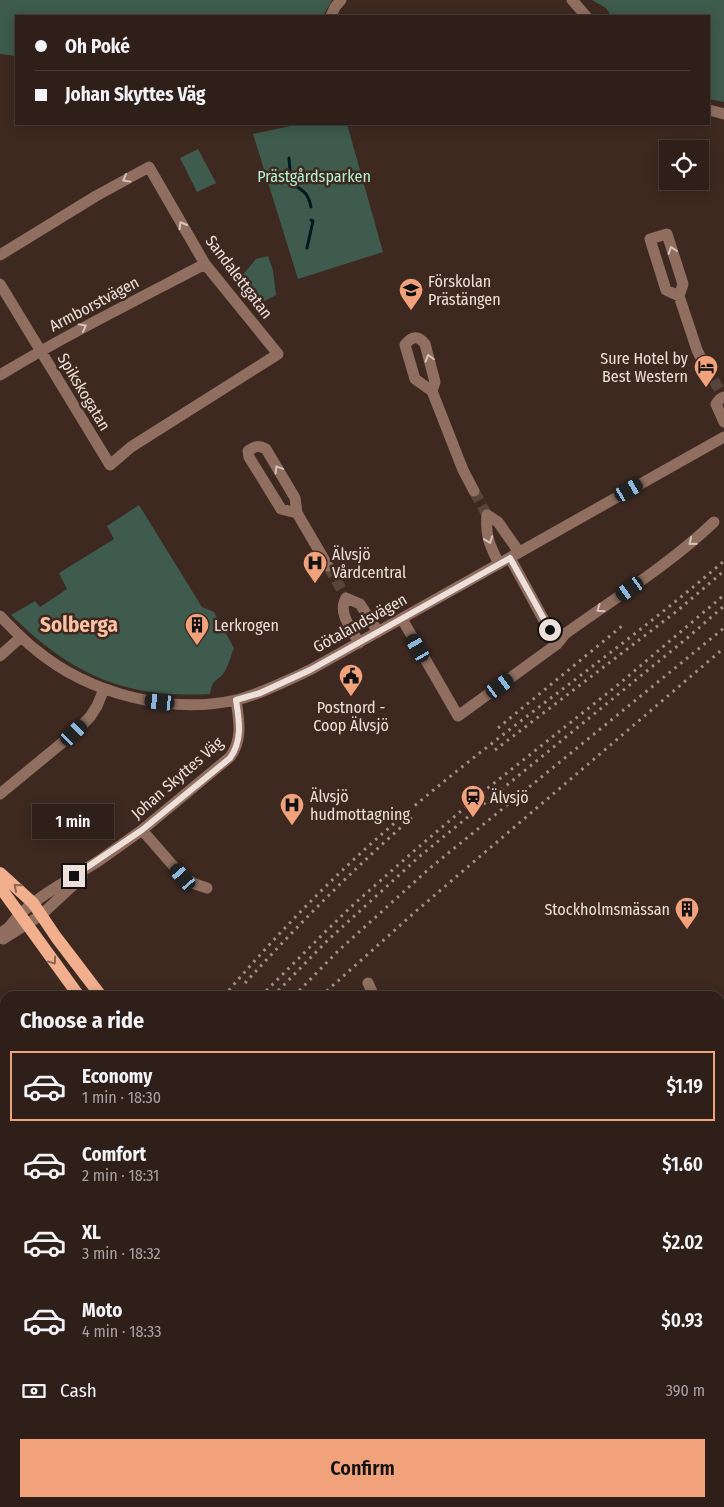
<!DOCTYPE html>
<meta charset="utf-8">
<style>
:root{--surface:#2e1f18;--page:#362721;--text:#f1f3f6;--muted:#a7a2a2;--line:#493d37;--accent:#f1a27b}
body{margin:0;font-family:"Fira Sans Condensed",sans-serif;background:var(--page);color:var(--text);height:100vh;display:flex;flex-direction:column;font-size:19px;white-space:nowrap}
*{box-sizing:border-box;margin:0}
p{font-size:16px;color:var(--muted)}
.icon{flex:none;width:28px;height:28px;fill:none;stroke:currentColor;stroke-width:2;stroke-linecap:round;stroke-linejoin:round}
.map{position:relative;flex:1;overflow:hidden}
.side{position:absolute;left:0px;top:991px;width:725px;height:516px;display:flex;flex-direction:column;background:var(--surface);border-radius:15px 15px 0 0;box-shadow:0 2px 12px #0003,0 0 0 1px var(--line)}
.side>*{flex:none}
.top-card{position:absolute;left:15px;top:15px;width:695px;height:110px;border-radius:0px;box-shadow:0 2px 12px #0003,0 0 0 1px var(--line);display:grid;align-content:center;height:110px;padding:0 20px;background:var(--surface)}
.tools{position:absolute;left:659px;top:140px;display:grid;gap:10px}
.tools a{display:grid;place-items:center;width:50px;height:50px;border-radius:0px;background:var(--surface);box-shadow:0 2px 12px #0003,0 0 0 1px var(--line);font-size:25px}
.end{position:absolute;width:22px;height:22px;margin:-11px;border:6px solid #eddfd9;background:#111;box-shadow:0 0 0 2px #111}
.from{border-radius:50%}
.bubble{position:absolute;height:35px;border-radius:0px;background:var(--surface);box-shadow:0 2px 12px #0003,0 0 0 1px var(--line);font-size:16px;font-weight:600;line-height:35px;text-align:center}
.car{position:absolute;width:15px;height:30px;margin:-15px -8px;border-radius:6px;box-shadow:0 0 4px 1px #0007;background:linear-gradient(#222 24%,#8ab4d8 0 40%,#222 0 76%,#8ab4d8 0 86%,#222 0)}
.top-card b{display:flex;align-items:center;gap:18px;height:48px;font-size:19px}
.top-card b+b{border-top:1px solid var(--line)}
.top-card i{width:12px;height:12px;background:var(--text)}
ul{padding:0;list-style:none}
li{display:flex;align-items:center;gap:15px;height:70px;margin:0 10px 8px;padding:0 10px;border:2px solid transparent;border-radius:0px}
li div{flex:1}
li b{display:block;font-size:19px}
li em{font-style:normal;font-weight:600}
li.current{border-color:var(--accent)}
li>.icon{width:45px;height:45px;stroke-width:1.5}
h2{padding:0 20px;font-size:22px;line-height:60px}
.pay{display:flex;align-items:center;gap:12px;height:55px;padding:0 20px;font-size:19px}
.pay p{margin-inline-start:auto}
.cta{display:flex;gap:10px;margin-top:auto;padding:10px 20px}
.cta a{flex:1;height:58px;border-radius:0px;background:var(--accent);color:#111;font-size:20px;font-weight:600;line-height:58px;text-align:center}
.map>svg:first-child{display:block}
.green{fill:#3e5b4d}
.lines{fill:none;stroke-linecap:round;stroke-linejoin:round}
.stream{stroke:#00191e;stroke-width:3}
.minor-tunnel{stroke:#57443c;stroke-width:11;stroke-dasharray:11 5.5;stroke-linecap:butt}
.minor{stroke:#906f60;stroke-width:11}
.major{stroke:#f1af8e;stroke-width:12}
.rail{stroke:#a19089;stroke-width:3;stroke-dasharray:2.5 5;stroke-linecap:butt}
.oneway{stroke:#d6c3bb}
.oneway2{stroke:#8e6552}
.route{stroke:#eddfd9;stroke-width:6}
.labels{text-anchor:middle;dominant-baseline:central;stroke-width:5;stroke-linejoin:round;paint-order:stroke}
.park-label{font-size:16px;fill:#b3f2d3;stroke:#3d2920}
.street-label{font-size:16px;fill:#eddfd9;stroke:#3d2920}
.poi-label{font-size:16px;fill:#eddfd9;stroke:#3d2920;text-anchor:start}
.district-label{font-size:21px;font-weight:bold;fill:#fcc0a2;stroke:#3d2920}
</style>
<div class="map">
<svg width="724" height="1507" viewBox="0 0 724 1507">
<rect width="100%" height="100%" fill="#3d2920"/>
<path class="green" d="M0,0H332L323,16H16V56L0,54Z
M592,0H724V102L709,99V16H611L606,8Z
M300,124H347L383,252L298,279L253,134Z
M198,149L216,183L197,192L180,158Z
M268,256L273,270L276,295L257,305L241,277L256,259Z
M139,505L202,607L214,612L234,648C231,655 229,664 225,671C219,682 213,676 210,694C124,699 71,674 11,615L35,601L40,607L67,589L59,573L114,539L107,526Z
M49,1503L259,1502L262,1507H49Z"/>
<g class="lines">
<path class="stream" d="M289,158L291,183C303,191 308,192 311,207
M307,248L313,221L311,220"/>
<path class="minor-tunnel" d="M705,366L719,389
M474,491L487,515
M328,566L341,589"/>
<path class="minor" d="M572,0L586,16
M331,16L335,7L341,0
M709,110L724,114
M0,255L96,196L149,167L205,264L278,354L131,447L110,465L0,284
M679,296L666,290L650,239L667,234L683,284L679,296L697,350L705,366
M0,375C66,335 136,300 205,264
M432,391L435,382L425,344C418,335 412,336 405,345L415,379L432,391L463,470L474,491
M724,397L720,399L716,404L724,422
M297,513L281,509L249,457L248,451C255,446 259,445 266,449L295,498L297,513L328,566
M510,558L557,644
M499,564C490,545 485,537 487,515L498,522L519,552
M0,616C12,628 23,640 36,650C88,693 169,715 236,700C261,694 286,681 310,670L724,437
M402,619L458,716L557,644L565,634C615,598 669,565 714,522
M359,643C352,629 337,613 346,598L360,604L378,632
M0,656L21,637
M0,794L74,733L90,717L97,706L104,689
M142,830L183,877L195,884L207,888
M0,934L9,927L20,914L33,903L47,893L100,860L142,830L230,757C243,740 239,720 236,700
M3,939L41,915L82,877
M368,983L374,996
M0,1070L5,1058
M720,1144L724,1140
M720,1159L724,1155
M347,1507L352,1502"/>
<path class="major" d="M0,873L33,903L56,937L101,996
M0,887L79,996
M305,1502L309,1507
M327,1502L329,1507
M445,1502L449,1507
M469,1502L472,1507"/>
<path class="rail" d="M498,728L622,626
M495,750L677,611L724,571
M245,983C299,924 355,867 415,815
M224,996C275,936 330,879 390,827C497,733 616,654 724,561
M261,996L322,935L354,904L414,851L488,788L619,684L724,595
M273,996L327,941L420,856L686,639L724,606
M294,996L338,951L430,868L724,628
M321,996L415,912L724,648
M0,1270L5,1264
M0,1283L5,1276
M0,1300L5,1293
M0,1312L5,1306
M16,1502V1507
M34,1502V1507"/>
</g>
<defs><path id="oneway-chevron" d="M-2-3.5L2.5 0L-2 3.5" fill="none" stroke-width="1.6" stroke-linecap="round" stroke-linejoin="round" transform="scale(1.25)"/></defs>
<g class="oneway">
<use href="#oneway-chevron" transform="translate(126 179) rotate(151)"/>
<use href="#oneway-chevron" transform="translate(182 225) rotate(-120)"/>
<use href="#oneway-chevron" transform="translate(672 250) rotate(-108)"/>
<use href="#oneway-chevron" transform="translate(83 327) rotate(-29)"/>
<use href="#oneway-chevron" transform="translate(429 358) rotate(-106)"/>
<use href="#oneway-chevron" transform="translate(278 469) rotate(-121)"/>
<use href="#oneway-chevron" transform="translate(489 540) rotate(70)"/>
<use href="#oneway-chevron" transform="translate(692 542) rotate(141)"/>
<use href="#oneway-chevron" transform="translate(600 609) rotate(145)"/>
</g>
<g class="oneway2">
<use href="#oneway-chevron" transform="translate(17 887) rotate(-139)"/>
<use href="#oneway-chevron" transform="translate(53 961) rotate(55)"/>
</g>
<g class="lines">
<path class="route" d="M74,876L142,830L230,758C243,740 239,720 236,700L260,693L310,670L510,558L550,630"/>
</g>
<defs>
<symbol id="school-pin" viewBox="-11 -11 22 30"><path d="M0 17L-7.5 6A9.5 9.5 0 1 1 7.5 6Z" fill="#f1a27b" stroke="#3d2920"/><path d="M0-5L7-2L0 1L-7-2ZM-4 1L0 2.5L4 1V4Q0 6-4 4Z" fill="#111"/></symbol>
<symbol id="hotel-pin" viewBox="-11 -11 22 30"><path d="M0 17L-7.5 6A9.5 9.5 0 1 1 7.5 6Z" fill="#f1a27b" stroke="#3d2920"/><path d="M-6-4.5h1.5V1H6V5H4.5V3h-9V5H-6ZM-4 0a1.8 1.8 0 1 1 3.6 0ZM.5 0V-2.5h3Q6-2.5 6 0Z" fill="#111"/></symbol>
<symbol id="hospital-pin" viewBox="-11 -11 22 30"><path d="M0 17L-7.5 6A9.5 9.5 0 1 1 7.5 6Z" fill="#f1a27b" stroke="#3d2920"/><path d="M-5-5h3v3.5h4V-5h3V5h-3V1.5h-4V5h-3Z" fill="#111"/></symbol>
<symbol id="building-pin" viewBox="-11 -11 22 30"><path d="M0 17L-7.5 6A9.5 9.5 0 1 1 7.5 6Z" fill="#f1a27b" stroke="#3d2920"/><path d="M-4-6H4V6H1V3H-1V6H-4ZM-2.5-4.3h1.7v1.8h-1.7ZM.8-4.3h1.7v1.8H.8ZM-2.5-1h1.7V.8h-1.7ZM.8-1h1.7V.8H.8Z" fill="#111"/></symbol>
<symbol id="civic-pin" viewBox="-11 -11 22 30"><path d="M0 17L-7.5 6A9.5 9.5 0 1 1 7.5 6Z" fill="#f1a27b" stroke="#3d2920"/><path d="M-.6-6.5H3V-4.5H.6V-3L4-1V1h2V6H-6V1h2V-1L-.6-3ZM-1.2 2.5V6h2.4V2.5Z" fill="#111"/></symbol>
<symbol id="station-pin" viewBox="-11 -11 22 30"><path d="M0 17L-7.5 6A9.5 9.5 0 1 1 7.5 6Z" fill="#f1a27b" stroke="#3d2920"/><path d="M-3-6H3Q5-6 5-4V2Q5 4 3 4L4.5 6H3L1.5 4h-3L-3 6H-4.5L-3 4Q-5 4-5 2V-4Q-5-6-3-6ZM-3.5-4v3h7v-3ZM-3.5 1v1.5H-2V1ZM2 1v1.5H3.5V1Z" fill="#111"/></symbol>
</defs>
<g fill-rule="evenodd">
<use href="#school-pin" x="397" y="276" width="28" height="38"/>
<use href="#hotel-pin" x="692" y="353" width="28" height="38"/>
<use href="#hospital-pin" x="301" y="549" width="28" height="38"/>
<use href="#building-pin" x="183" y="611" width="28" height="38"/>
<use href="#civic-pin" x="337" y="662" width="28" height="38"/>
<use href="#station-pin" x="459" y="783" width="28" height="38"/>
<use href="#hospital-pin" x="278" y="791" width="28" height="38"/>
<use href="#building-pin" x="673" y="895" width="28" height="38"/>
</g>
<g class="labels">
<g class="park-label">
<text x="314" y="176">Prästgårdsparken</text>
</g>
<g class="street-label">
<text transform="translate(239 277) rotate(53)">Sandalettgatan</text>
<text transform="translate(94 304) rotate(-28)">Armborstvägen</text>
<text transform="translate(84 392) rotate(59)">Spikskogatan</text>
<text transform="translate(360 623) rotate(-29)">Götalandsvägen</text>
<text transform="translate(177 778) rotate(-41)">Johan Skyttes Väg</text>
</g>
<g class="poi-label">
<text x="428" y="281">Förskolan<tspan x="428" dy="18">Prästängen</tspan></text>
<text x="688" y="358" text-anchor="end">Sure Hotel by<tspan x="688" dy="18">Best Western</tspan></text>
<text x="332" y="554">Älvsjö<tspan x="332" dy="18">Vårdcentral</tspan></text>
<text x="214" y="625">Lerkrogen</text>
<text x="351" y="707" text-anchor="middle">Postnord -<tspan x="351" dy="18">Coop Älvsjö</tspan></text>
<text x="310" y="796">Älvsjö<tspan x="310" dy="18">hudmottagning</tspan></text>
<text x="490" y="797">Älvsjö</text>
<text x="670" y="909" text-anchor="end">Stockholmsmässan</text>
</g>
<g class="district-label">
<text x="79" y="625">Solberga</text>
</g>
</g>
</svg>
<div class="tools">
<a><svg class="icon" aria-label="locate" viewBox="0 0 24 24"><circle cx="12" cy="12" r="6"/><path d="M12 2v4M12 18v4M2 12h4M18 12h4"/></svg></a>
</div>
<i class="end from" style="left:550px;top:630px"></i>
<i class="end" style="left:74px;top:876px"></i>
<div class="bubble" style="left:32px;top:804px;width:82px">1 min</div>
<i class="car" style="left:629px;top:490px;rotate:60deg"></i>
<i class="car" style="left:630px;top:589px;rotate:235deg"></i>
<i class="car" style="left:418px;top:648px;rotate:330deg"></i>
<i class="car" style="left:500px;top:686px;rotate:54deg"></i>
<i class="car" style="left:160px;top:702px;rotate:276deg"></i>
<i class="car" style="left:74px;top:733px;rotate:46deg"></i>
<i class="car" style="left:183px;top:877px;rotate:319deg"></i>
<div class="top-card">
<b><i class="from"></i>Oh Poké</b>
<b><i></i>Johan Skyttes Väg</b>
</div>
<section class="side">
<h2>Choose a ride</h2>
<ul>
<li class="current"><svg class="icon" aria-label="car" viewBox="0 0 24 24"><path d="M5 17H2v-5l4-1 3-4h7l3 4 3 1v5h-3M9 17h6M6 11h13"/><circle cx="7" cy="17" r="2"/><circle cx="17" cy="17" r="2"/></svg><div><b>Economy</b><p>1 min · 18:30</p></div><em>$1.19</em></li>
<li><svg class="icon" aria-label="car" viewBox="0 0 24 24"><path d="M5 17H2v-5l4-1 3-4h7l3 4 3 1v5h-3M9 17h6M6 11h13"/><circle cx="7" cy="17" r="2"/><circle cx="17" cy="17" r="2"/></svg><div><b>Comfort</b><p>2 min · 18:31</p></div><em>$1.60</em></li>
<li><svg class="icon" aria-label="car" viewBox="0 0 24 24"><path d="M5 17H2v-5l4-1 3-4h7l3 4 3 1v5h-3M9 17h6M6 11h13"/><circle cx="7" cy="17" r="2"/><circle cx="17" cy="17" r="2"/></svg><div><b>XL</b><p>3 min · 18:32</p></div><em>$2.02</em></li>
<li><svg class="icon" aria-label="car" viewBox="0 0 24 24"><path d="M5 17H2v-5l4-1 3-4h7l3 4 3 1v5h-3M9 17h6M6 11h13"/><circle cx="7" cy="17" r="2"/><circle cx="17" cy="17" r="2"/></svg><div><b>Moto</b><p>4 min · 18:33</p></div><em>$0.93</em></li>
</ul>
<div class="pay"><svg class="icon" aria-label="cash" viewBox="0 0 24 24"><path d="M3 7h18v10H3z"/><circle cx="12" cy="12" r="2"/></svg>Cash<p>390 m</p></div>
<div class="cta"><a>Confirm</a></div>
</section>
</div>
